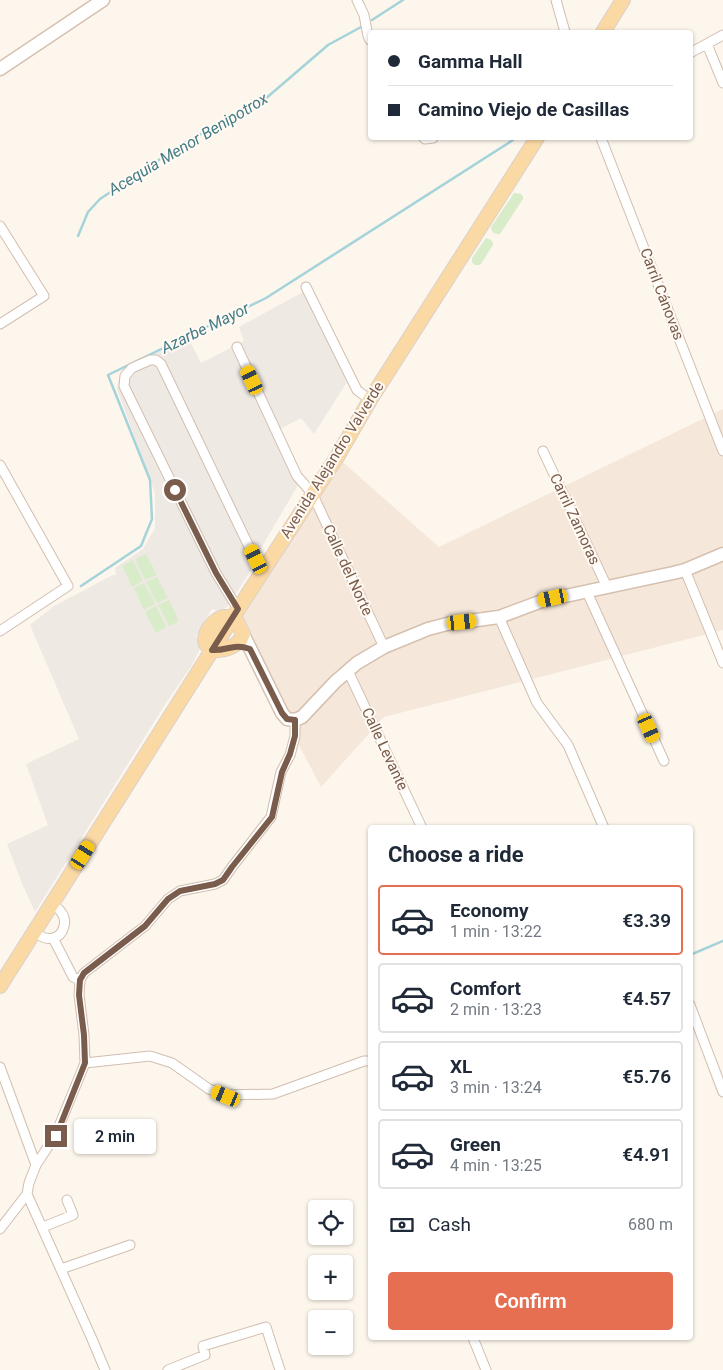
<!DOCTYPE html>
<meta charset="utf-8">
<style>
:root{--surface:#fff;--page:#f6f6f7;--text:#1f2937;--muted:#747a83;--line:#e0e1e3;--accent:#e76f51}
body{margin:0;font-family:Roboto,sans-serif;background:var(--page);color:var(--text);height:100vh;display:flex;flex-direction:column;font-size:19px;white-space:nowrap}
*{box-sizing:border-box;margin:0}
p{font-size:16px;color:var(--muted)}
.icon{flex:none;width:28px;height:28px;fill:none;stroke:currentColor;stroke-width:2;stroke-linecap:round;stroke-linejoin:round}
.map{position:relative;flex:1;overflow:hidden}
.drawer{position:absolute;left:368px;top:825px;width:325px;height:515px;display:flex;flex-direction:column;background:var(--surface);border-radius:5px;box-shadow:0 1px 4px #0004}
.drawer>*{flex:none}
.banner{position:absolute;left:368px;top:30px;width:325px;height:110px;border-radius:5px;box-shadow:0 1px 4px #0004;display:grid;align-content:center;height:110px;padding:0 20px;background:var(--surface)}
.tools{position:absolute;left:308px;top:1200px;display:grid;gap:10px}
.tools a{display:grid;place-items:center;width:45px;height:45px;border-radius:5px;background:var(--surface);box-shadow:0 1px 4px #0004;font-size:25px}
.end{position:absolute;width:22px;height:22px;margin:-11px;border:6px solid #7a5c4d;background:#fff;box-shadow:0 0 0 2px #fff}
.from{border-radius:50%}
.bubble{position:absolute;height:35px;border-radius:5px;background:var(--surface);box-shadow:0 1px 4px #0004;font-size:16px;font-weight:600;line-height:35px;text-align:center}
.car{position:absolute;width:15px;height:30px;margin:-15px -8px;border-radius:6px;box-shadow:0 0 4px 1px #0007;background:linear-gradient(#f5c518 24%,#345 0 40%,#f5c518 0 76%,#345 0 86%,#f5c518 0)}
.banner b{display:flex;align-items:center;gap:18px;height:48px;font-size:19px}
.banner b+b{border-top:1px solid var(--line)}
.banner i{width:12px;height:12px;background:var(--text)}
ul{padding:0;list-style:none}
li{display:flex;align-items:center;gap:15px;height:70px;margin:0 10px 8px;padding:0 10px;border:2px solid var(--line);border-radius:5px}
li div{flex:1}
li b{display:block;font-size:19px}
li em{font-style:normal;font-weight:600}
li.on{border-color:var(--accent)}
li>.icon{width:45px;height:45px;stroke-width:1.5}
h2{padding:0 20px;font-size:22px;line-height:60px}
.pay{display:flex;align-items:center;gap:12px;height:55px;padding:0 20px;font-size:19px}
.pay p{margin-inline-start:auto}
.action{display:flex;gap:10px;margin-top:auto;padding:10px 20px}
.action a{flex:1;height:58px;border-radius:5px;background:var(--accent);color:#fff;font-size:20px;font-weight:600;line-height:58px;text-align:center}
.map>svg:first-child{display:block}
.residential{fill:#f5e8da}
.industrial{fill:#efe9e4}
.green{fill:#d8ecc9}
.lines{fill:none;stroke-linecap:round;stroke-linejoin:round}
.stream{stroke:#a5d3da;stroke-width:2.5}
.street-casing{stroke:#d1beb0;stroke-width:11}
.secondary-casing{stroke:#d6c0b0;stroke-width:15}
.primary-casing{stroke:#dad1cd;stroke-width:16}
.street{stroke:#fff;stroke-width:9}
.secondary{stroke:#fff;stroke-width:12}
.primary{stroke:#fbd9a5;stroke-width:14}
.route{stroke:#7a5c4d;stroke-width:6}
.labels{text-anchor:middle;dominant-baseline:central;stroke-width:4;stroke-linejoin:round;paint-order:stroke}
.street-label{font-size:15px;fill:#7a5c4d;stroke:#fffaf3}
.water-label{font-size:16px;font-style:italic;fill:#437c86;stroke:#fffaf3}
</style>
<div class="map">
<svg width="723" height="1370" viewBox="0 0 723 1370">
<rect width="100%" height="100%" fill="#fdf6ec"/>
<path class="residential" d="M723,409V630L384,717L321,787L282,713L237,622L337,457L439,547Z"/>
<path class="industrial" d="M303,292L347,382L314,434L301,418L273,433L298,485L253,562V567L228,606L220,612L212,609L196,636L201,647L192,665L166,703L35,912L23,886L7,844L48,825L26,764L79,739L30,625L54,606L113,575H116L115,568L143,549L155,528V493L117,389L120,374L160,351L189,339L201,363L244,341L239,327Z"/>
<path class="green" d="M514,193L521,194L523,197V199L500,234C495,234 491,233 491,227Z
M486,238L491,240L493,243V245L481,264L479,265H475L472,262V258Z
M146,554L157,575L145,580L135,559Z
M133,560L143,581L132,587L122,566Z
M157,577L168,598L157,603L146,582Z
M144,583L155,604L144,610L134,588Z
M169,600L179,621L169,626L158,605Z
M156,606L166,627L156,633L145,612Z"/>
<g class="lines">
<path class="stream" d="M372,20L403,0
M78,236L88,212L100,199L189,140L257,106L328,45L361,27
M81,586L141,546L152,519L150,480L108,375L266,298L513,140
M690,955L723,941"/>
<defs>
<path id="street" d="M357,0L364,15L368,36L370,40
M556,0L565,32
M707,44L723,83
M690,53L723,35
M424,138L425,139L433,138
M601,138L723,451
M0,226L44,296L0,324
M306,287L354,384L357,390L370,400
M237,347L297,476L312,493L384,647
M543,451L607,587
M0,465L68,586L0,631
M685,570L723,663
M587,592L664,761
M238,609L216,573L124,386L125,376L132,368L150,360H156L161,364L255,559L265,567
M499,617L537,703L568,745L604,828
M348,671L422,828
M34,932C40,936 46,940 53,938C64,936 68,920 61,912C59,908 55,907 51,904
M53,938L73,977L80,980
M690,1005L723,1092
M85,1063L150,1056L172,1063L209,1089L226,1095L273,1094L364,1061H370
M0,1067L36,1165
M27,1194L92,1339L105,1370
M43,1227L73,1215L67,1200
M0,1229L27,1194L29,1183L36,1165L55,1136L85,1063L84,1035L79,995L80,980L84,973L145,926L168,899L180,891L215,884L223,880L232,867L271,817L281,772L290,755L295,736V720
M61,1269L130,1245
M473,1338L486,1370
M168,1370L205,1355L203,1346L266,1327L280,1370"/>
<path id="secondary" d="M0,69L103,0
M243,634L282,713L287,719L295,720L302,717L335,682L357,663L384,647L428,629L447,624L499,617L542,601L673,573L685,570L723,554"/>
<path id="primary" d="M603,32L623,0
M223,617H233L237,622L243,634C239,647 224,651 212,650C210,648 207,646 206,644C202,633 214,620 223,617Z
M0,986L233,617L337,457L370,400L537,138"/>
</defs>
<use href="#street" class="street-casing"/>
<use href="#secondary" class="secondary-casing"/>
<use href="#primary" class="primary-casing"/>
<use href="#street" class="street"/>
<use href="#secondary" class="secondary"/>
<use href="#primary" class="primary"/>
</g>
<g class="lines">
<path class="route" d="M56,1136L85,1063L84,1035L79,995L80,980L84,973L145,926L168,899L180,891L215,884L223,880L232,867L272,817L282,772L290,754L295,736V720L287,719L282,713L250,649C233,643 228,651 212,650L238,609L216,573L175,490"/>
</g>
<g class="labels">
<g class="street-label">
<text transform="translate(662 294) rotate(69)">Carril Cánovas</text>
<text transform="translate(332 460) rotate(-58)">Avenida Alejandro Valverde</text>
<text transform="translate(575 519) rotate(65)">Carril Zamoras</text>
<text transform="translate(348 570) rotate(65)">Calle del Norte</text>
<text transform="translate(385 749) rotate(65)">Calle Levante</text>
</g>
<g class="water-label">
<text transform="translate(188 144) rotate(-31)">Acequia Menor Benipotrox</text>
<text transform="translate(205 328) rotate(-26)">Azarbe Mayor</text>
</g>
</g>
</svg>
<div class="tools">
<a><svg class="icon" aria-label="locate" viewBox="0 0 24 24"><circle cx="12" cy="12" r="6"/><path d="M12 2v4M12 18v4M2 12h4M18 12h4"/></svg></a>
<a>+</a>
<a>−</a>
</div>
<i class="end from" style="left:175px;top:490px"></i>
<i class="end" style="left:56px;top:1136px"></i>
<div class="bubble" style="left:74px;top:1119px;width:82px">2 min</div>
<i class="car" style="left:252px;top:380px;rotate:335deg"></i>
<i class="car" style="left:256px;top:559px;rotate:334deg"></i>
<i class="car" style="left:553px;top:598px;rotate:258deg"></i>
<i class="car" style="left:462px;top:622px;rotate:84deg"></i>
<i class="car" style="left:649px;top:728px;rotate:156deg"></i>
<i class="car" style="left:83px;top:855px;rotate:32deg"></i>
<i class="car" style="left:226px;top:1096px;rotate:292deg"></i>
<div class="banner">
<b><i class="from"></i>Gamma Hall</b>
<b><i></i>Camino Viejo de Casillas</b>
</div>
<section class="drawer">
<h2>Choose a ride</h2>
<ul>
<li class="on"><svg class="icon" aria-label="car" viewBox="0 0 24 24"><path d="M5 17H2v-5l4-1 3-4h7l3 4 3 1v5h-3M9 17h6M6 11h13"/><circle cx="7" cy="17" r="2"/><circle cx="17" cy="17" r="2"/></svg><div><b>Economy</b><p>1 min · 13:22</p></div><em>€3.39</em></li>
<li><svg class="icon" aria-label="car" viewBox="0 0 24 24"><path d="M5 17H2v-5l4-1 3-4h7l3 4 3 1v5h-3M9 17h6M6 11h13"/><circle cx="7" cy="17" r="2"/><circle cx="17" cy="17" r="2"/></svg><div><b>Comfort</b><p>2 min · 13:23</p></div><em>€4.57</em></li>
<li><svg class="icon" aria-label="car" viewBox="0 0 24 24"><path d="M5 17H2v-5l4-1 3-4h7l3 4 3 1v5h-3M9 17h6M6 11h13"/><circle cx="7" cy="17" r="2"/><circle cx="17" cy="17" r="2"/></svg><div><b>XL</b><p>3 min · 13:24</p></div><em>€5.76</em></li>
<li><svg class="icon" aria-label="car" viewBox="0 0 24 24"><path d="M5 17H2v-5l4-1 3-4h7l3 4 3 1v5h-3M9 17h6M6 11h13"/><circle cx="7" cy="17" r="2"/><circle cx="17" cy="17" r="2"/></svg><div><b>Green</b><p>4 min · 13:25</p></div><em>€4.91</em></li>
</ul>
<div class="pay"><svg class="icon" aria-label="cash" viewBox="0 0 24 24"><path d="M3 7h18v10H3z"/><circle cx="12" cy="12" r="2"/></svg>Cash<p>680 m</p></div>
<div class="action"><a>Confirm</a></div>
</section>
</div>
